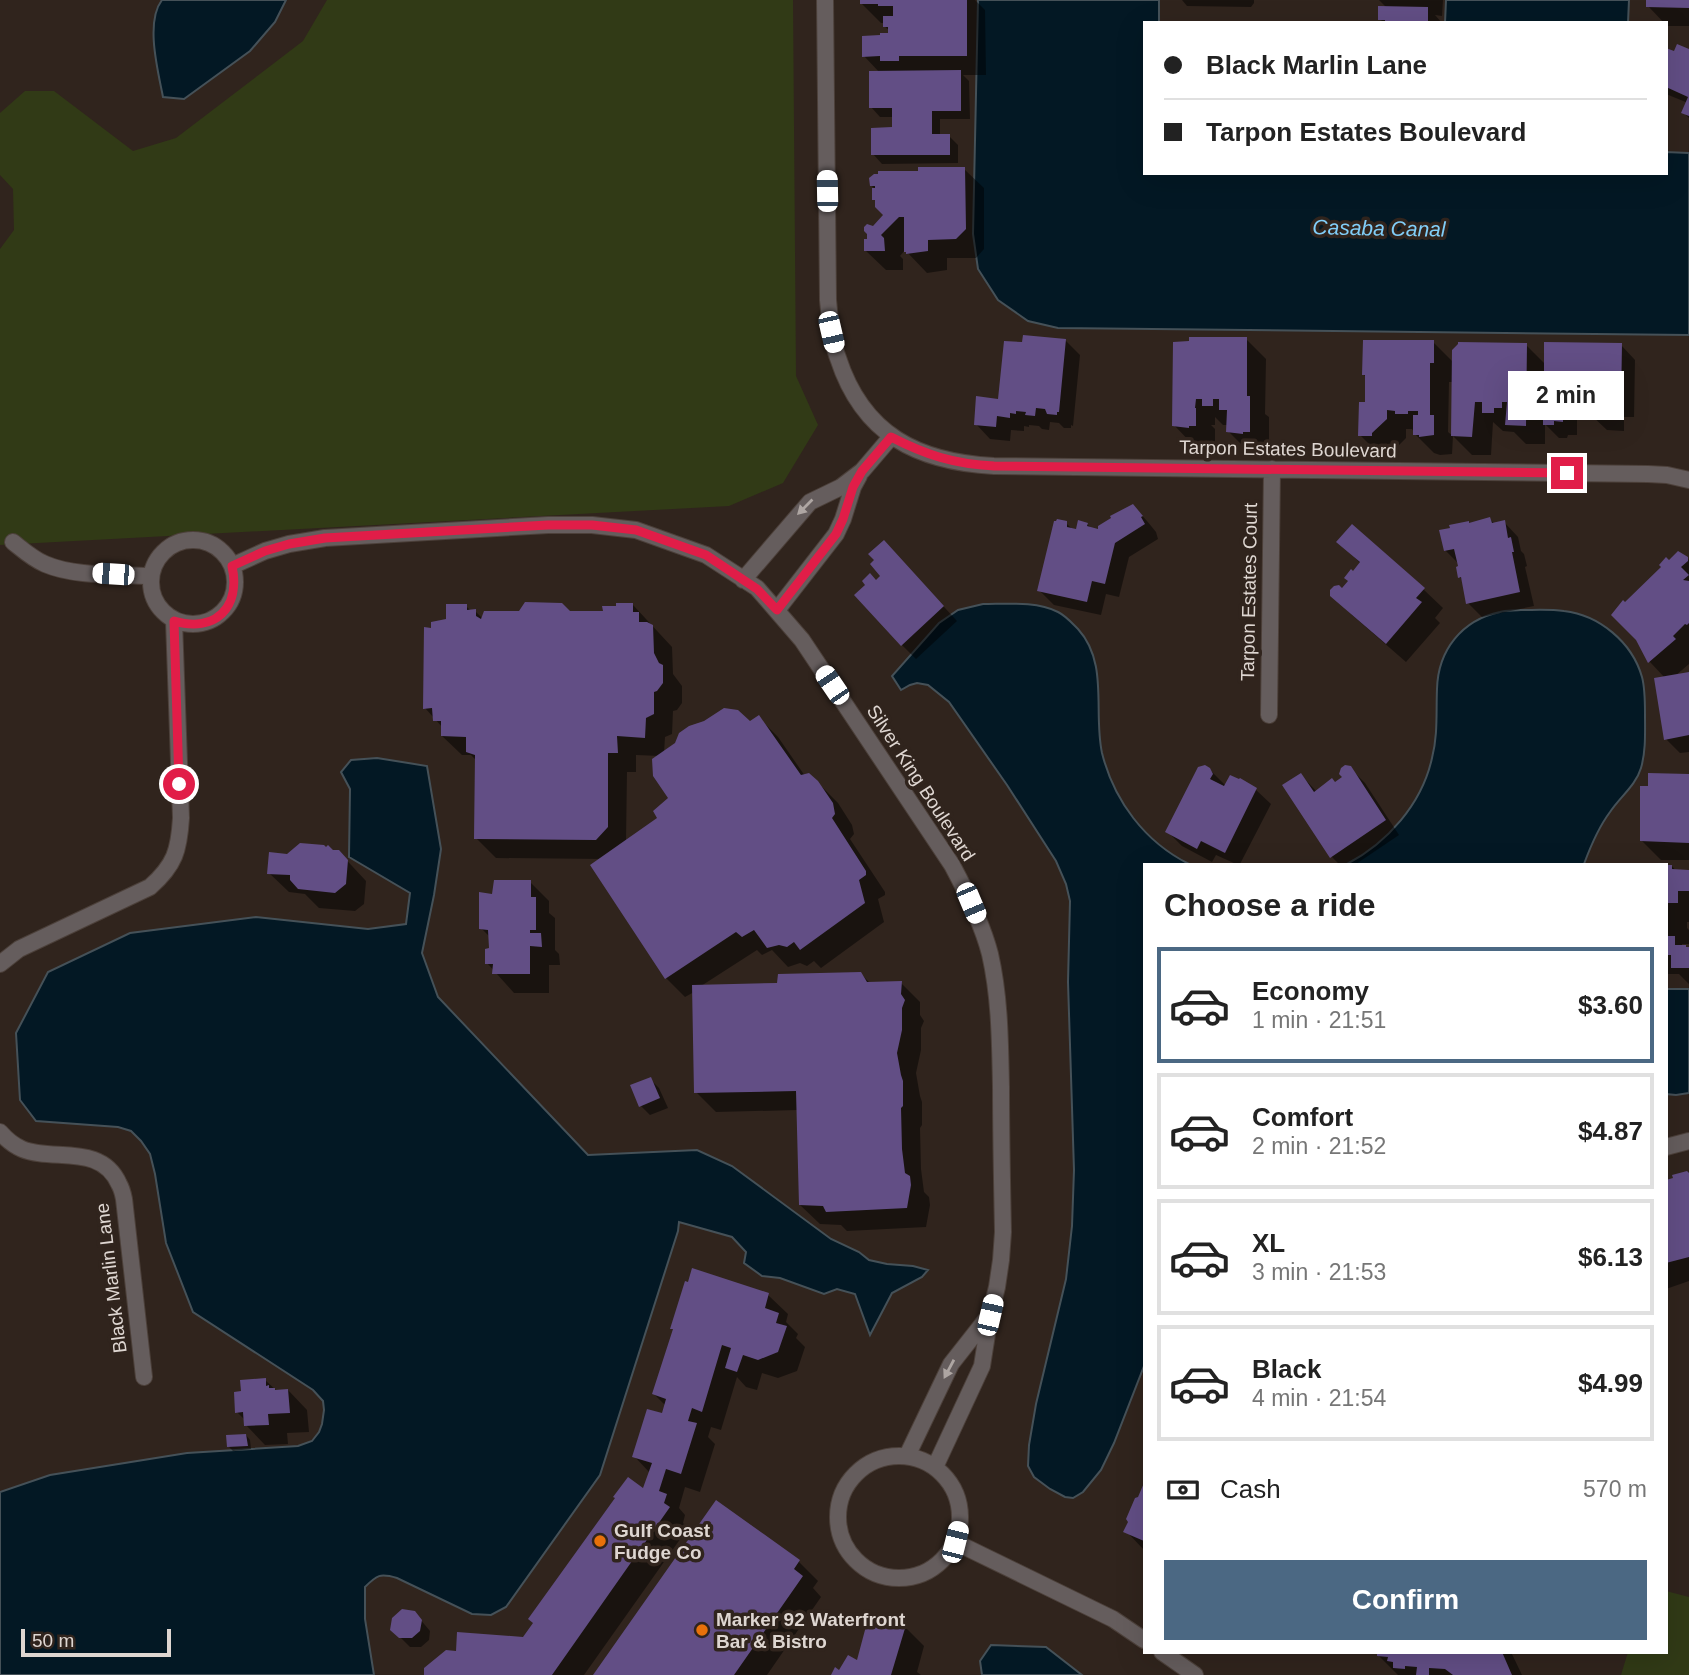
<!DOCTYPE html>
<meta charset="utf-8">
<style>
:root{--surface:#fff;--page:#f6f6f6;--text:#222;--muted:#767676;--line:#e0e0e0;--accent:#4b6883}
body{margin:0;font-family:Arial,sans-serif;background:var(--page);color:var(--text);height:100vh;display:flex;flex-direction:column;font-size:26px;white-space:nowrap}
*{box-sizing:border-box;margin:0}
p{font-size:23px;color:var(--muted)}
.icon{flex:none;width:38px;height:38px;fill:none;stroke:currentColor;stroke-width:2;stroke-linecap:round;stroke-linejoin:round}
.map{position:relative;flex:1;overflow:hidden}
.side{position:absolute;left:1143px;top:863px;width:525px;height:791px;display:flex;flex-direction:column;background:var(--surface);border-radius:0px;box-shadow:0 7px 28px #0002}
.side>*{flex:none}
.banner{position:absolute;left:1143px;top:21px;width:525px;height:154px;border-radius:0px;box-shadow:0 7px 28px #0002;display:grid;align-content:center;height:154px;padding:0 21px;background:var(--surface)}
.scale{position:absolute;left:21px;bottom:18px;width:150px;box-sizing:border-box;padding-left:7px;border:4px solid #ded6d1;border-top:0;font-size:19px;line-height:24px;white-space:nowrap;color:#ded6d1;-webkit-text-stroke:5px #30241d;paint-order:stroke}
.end{position:absolute;width:32px;height:32px;margin:-16px;border:9px solid #e11d48;background:#fff;box-shadow:0 0 0 4px #fff}
.from{border-radius:50%}
.bubble{position:absolute;height:49px;border-radius:0px;background:var(--surface);box-shadow:0 7px 28px #0002;font-size:23px;font-weight:800;line-height:49px;text-align:center}
.car{position:absolute;width:21px;height:42px;margin:-21px -10px;border-radius:9px;box-shadow:0 0 5px 2px #0007;background:linear-gradient(#fff 24%,#345 0 40%,#fff 0 76%,#345 0 86%,#fff 0)}
.banner b{display:flex;align-items:center;gap:24px;height:66px;font-size:26px}
.banner b+b{border-top:2px solid var(--line)}
.banner i{width:18px;height:18px;background:var(--text)}
ul{padding:0;list-style:none}
li{display:flex;align-items:center;gap:21px;height:116px;margin:0 14px 10px;padding:0 7px;border:4px solid var(--line);border-radius:0px}
li div{flex:1}
li b{display:block;font-size:26px}
li em{font-style:normal;font-weight:800}
li.on{border-color:var(--accent)}
li>.icon{width:63px;height:63px;stroke-width:1.5}
h2{padding:0 21px;font-size:32px;line-height:84px}
.pay{display:flex;align-items:center;gap:18px;height:77px;padding:0 21px;font-size:26px}
.pay p{margin-inline-start:auto}
.cta{display:flex;gap:14px;margin-top:auto;padding:14px 21px}
.cta a{flex:1;height:80px;border-radius:0px;background:var(--accent);color:#fff;font-size:28px;font-weight:800;line-height:80px;text-align:center}
.map>svg:first-child{display:block}
.green{fill:#313a16}
.water{fill:#031824;stroke:#455158;stroke-width:2}
.shadow{fill:#0007;fill-rule:evenodd}
.building{fill:#624e85}
.lines{fill:none;stroke-linecap:round;stroke-linejoin:round}
.minor-casing{stroke:#4c403a;stroke-width:18}
.minor{stroke:#655d5d;stroke-width:16}
.oneway{fill:#aea6a3}
.route{stroke:#e11d48;stroke-width:9}
.food-dot{fill:#e8710a;stroke:#30241d;stroke-width:2.5}
.labels{text-anchor:middle;dominant-baseline:central;stroke-width:7;stroke-linejoin:round;paint-order:stroke}
.street-label{font-size:19px;fill:#ded6d1;stroke:#30241d}
.poi-label{font-size:19px;font-weight:bold;fill:#ded6d1;stroke:#30241d;text-anchor:start}
.water-label{font-size:21px;font-style:italic;fill:#81cef8;stroke:#30241d}
</style>
<div class="map">
<svg width="1689" height="1675" viewBox="0 0 1689 1675">
<rect width="100%" height="100%" fill="#30241d"/>
<path class="green" d="M327,0H793L796,376L818,425L783,483L729,506L0,545V249L14,230L13,189L0,175V113L25,91H54L133,151L176,138L303,41Z
M1666,1591L1689,1597V1675H1621L1628,1652H1666Z"/>
<path class="water" d="M162,0H286L275,22L250,51L184,99L163,97C158,71 145,22 162,0Z
M978,0H1159V23H1144V173H1666V152L1689,153V335L1058,328L1028,321L998,300L978,269L973,234Z
M1446,0H1629L1628,23H1445Z
M983,604C1007,604 1036,601 1058,612C1066,616 1072,623 1078,629C1109,663 1093,712 1102,753C1114,801 1145,842 1189,864H1144V1366L1114,1443L1101,1470L1083,1492L1073,1498L1065,1497L1050,1489L1034,1477L1028,1466L1029,1445L1036,1404L1066,1279L1072,1226L1074,1170L1068,982L1070,901L1066,884L1056,861L1007,785L949,702L928,685L917,683L910,685L901,690L892,676L939,623L958,610Z
M1521,610C1535,610 1550,609 1564,611C1599,615 1632,642 1642,677C1645,688 1645,703 1645,714C1645,732 1646,751 1641,768C1636,785 1620,797 1610,812C1598,828 1591,845 1584,864H1347C1387,843 1422,804 1432,758C1438,735 1436,713 1437,689C1438,650 1462,620 1500,612C1506,610 1514,611 1521,610Z
M377,758L427,766L441,849L434,895L422,953L438,997L588,1155L697,1150L732,1166L831,1239L859,1252L869,1260L887,1264L913,1266L928,1270L922,1277L892,1293L870,1335L855,1294L837,1289L824,1294L780,1278L762,1276L744,1263L746,1252L732,1237L679,1222L678,1231L600,1475L506,1607L491,1615L472,1614L397,1578C380,1573 377,1575 365,1587V1619L374,1675H0V1492L50,1475L187,1453L298,1446L312,1441L319,1432L322,1424L324,1410L323,1401L313,1390L193,1312L166,1243L155,1174L150,1154L141,1141L131,1131L118,1127L36,1121L20,1100L16,1033L48,972L130,933L256,917L368,929L406,924L410,893L349,857L350,789L341,772L351,760Z
M1666,989H1689V1093L1676,1095L1666,1094Z
M991,1645L1046,1647L1082,1675H982L980,1661Z"/>
<path class="shadow" d="M862,0H975L985,10L986,75H963L969,81L970,119H940V136H949L958,145V163L882,164L873,154L894,129V117H880L871,107L880,73L864,56L890,35V31L884,26V23H881L862,4Z
M1182,0H1254V3L1251,7L1187,6Z
M1379,0H1443L1442,16L1435,15L1442,23H1384L1380,19L1387,8Z
M1648,0H1689V26H1667L1648,6Z
M1666,50L1675,54L1689,51V118L1684,113L1688,103L1666,94Z
M964,169L984,188V249L976,258H947V270L927,273L905,250L900,256L903,259V270H886L866,251L873,228L886,215L874,199V188L871,185L920,173Z
M1246,339L1266,359L1265,414L1269,417V451H1262V452L1247,450L1228,431V425H1223L1215,417V425H1211L1215,429V445H1208V447L1193,445L1174,425L1175,343Z
M1066,341L1080,355L1073,426L1071,425V428H1064L1059,423L1050,422L1049,430L1042,429L1039,426L1029,425V427L1024,426V431L1011,430L1010,441L990,439L976,424Z
M1433,342L1454,363L1526,345L1545,364L1621,345L1635,360L1634,417H1624V431L1607,430L1592,416L1577,417V435H1568L1567,438H1559L1545,424V444H1526L1514,432L1503,431L1493,422L1491,455H1472L1453,436L1454,382H1449L1448,432L1453,436L1452,454L1440,455L1434,453L1415,434L1412,429H1406V438L1391,453V455H1380L1360,435L1367,404V378L1364,375ZM1545,375L1551,380L1550,390L1545,389Z
M1133,506L1147,521L1156,532L1158,539L1129,557L1119,597L1106,594L1101,615L1054,605L1039,590L1066,523L1073,530L1087,524L1092,529L1099,531Z
M1489,519L1495,524L1504,522L1518,537L1521,551L1524,554L1527,566L1525,567L1534,606L1482,617L1468,603L1463,580L1460,577V565L1445,550L1471,525Z
M1339,541L1423,589L1443,608L1435,618L1440,623L1406,662L1352,615L1332,595L1343,591L1361,564Z
M1684,556L1689,560V664L1675,676L1689,674V752L1680,753L1666,739L1665,678L1650,662L1637,639L1625,605L1669,562Z
M898,557L957,621L916,659L902,645L867,585L876,582Z
M633,605L672,647L673,674L682,686V703L677,710L673,711L672,734L665,737L664,753L749,723L759,718L778,737L805,776L817,782L838,803L852,825L854,834L850,839L885,892V895L878,899L884,922L821,968L814,961L807,966L800,963L788,967L772,950L762,955L757,950L701,986L778,985L860,973L870,983H901L920,1002V1015L924,1021L921,1028V1050L916,1073L920,1096L922,1102V1125L920,1128L921,1169L924,1192L929,1197L930,1205L926,1227L847,1231L841,1225L820,1224L800,1205L798,1110L716,1112L696,1092L694,992L685,997L666,978L603,859L496,858L476,838L477,761L471,755H462L442,736L443,728L425,708L433,630L466,606L471,611H475L483,619L570,613H604ZM636,755L660,756L670,799L659,819L626,842L627,772H636Z
M1350,768L1365,783L1399,835L1356,864H1339L1332,857L1301,775L1317,792L1335,784L1344,778Z
M1209,769L1226,786L1241,780L1256,790L1271,804L1240,864H1236L1216,855L1212,862L1182,846L1168,832Z
M1689,776V860H1661L1641,840Z
M332,851L339,852L366,881L364,904L355,911L319,908L305,894L289,892L269,873L288,856Z
M1666,866H1672L1676,871L1689,872V922H1687V928L1689,930V944H1682V946L1689,948V984L1679,974H1666Z
M530,882L549,901V913L555,918V950L559,954L560,965H549V993H514L487,963L491,949V938L481,928L494,896Z
M650,1079L659,1088L668,1108L650,1115L641,1106Z
M1689,1175V1281L1666,1289V1182Z
M768,1295L788,1314L786,1322L798,1334L796,1338L805,1347L797,1371L778,1378L762,1373L757,1390L746,1387L737,1377L721,1430L711,1427L708,1437L715,1444L700,1492L685,1487L679,1508L685,1515L683,1523L688,1528L584,1675H426L458,1653L523,1639L644,1491L650,1473L634,1456L663,1415L666,1406L654,1394Z
M265,1380L277,1391L288,1390L307,1410L309,1432L287,1433L288,1444L265,1445L246,1425V1421L237,1412Z
M246,1435L250,1440L251,1449L233,1451L229,1447Z
M1144,1487V1550L1126,1531Z
M716,1503L799,1562L818,1581L813,1588L821,1597L767,1675H595Z
M414,1612L430,1631L429,1640L421,1647H410L392,1629Z
M905,1627L924,1646L917,1672L921,1675H833L858,1663Z
M1379,1652H1511L1522,1675H1398L1378,1655Z"/>
<path class="building" d="M860,0H967V56H899V61H880V56L862,57V36L880,35V33H888V27H883V16H893V6H878V4H860Z
M1646,0H1689V8L1646,7Z
M1378,6L1428,7V23H1385V20H1378Z
M1677,44L1689,49V116L1681,113L1688,97L1666,87V48L1674,51Z
M961,70V111H932V134H950V155H871V128L892,127V108H869V71Z
M918,167H965L966,229L956,239L928,240V251L906,254V252H904V217H899L881,235L884,238L885,251H864V239H867V234L864,231V227L867,224L873,226L883,215L875,207V200H872V188H875V186H870L869,178L874,174H878V171H918Z
M1023,335L1066,339L1059,412H1057V415L1047,414L1045,409L1036,408L1035,416L1025,415L1026,412L1016,411V414L1010,413V418L997,416L996,427L974,425L976,396L998,399L1004,341L1022,342Z
M1189,337H1247V396H1250V432H1243V434L1226,432L1227,410H1219V399H1213V406H1202V399H1196L1195,408H1196V426H1189V428L1172,426L1173,342L1189,341Z
M1363,340H1434V363H1430V415H1434V435L1419,437V435H1413V415H1418V411H1408V414H1395V411L1387,410V419L1372,433V436H1358L1359,402H1365V375H1362Z
M1458,342L1527,343L1526,426L1505,425L1507,402H1502V408H1494V413H1482V402H1475L1472,437L1451,436L1452,350L1458,344Z
M1544,342L1622,343L1621,404H1610V417H1591V401L1563,403V422L1554,421V425H1543V388H1549V375H1544Z
M1133,504L1143,516L1141,517L1145,524L1115,543L1105,584L1092,581L1087,602L1037,591L1054,521H1056L1057,519L1067,521V527L1076,529L1078,520L1088,523L1087,526L1098,529V526L1111,518L1110,516Z
M1490,517L1492,523L1505,520L1508,538L1511,537L1514,552H1512L1520,592L1466,604L1461,577L1458,578L1456,567L1458,566L1454,549L1444,551L1439,530L1450,528L1449,525L1469,521V523Z
M1352,524L1425,588L1416,598L1422,602L1386,644L1330,596V590L1334,586L1339,585L1342,588L1348,581L1344,578L1351,569L1353,571L1360,562L1336,542Z
M884,540L944,606L901,646L854,595L865,585L862,581L870,573L876,580L880,576L870,564L874,560L868,554Z
M1678,551L1688,557V561L1681,567L1689,575L1683,580L1689,581V623L1687,625L1685,624L1673,636L1676,639L1648,663L1636,640L1611,615L1623,600L1625,602L1661,567L1659,565L1666,557L1669,560Z
M525,602L562,603L570,611H603L602,606H616V603H633V612H639V622H647L653,625L654,653L659,663L663,665V683L657,691L654,692V714L646,718L645,738L617,736L618,753H608V827L596,840L474,839L475,755L466,752V737L441,736V721H433L432,708L423,709L424,627L431,628V622L446,619V604H467V610L476,609V616L481,619L484,611H519Z
M1689,672V735L1664,740L1654,678Z
M724,708L738,710L750,721L759,715L801,775L809,773L818,781L833,803L835,814L832,818L866,871V875L859,880L865,903L800,950L794,942L787,947L779,945L767,948L754,930L742,937L736,932L665,979L590,865L657,818L653,811L668,798L653,776L652,759L675,743L679,733L689,726L704,721Z
M1205,765L1210,768L1213,774L1210,779L1224,786L1230,775L1239,779L1240,778L1257,788L1225,853L1201,841L1197,849L1165,832L1198,767Z
M1345,765L1351,766L1386,820L1330,858L1282,785L1301,773L1314,792L1332,778L1335,782L1342,777L1339,774L1341,768Z
M1648,773L1689,774V843L1640,841V786H1648Z
M300,843L324,845L326,847L328,845L333,850H339L348,860L346,884L335,893L298,889L290,880V875L267,874L269,852L287,854Z
M1666,865H1672V869L1689,870V891H1678V903H1666Z
M494,880H531V897H536V930H530V933H541L542,947L530,946V974H492L493,964H485V949L489,948L488,930L479,929V892L492,894Z
M1666,936H1675V945H1686V947H1689V968H1671V955H1666Z
M861,972L867,982L902,981L901,994L905,1000L902,1008V1030L897,1053L901,1075L903,1081V1106L901,1108L902,1149L905,1173L910,1176L911,1185L907,1208L826,1212L823,1206L799,1205L796,1091L694,1093L692,985L777,983L778,974Z
M651,1077L660,1098L639,1107L630,1085Z
M1687,1171L1689,1173V1257L1666,1263V1180L1673,1178L1672,1175Z
M692,1268L769,1293L765,1308L779,1313L776,1323L787,1326L778,1352L758,1360L743,1355L737,1372L725,1368L731,1348L722,1345L702,1412L692,1408L688,1421L697,1423L681,1474L666,1469L659,1491L667,1494L664,1503L670,1507L552,1675H424V1668L446,1650L456,1651L457,1632L523,1637L533,1623L528,1619L615,1498L613,1497L628,1477L643,1488L652,1463L632,1457L647,1409L662,1413L666,1399L652,1394L673,1329H670L685,1281L688,1282Z
M266,1378V1386L269,1385V1388H275V1390L288,1389L290,1413L268,1414L269,1425L244,1426L243,1412L235,1413L234,1392L241,1391L240,1380Z
M246,1434L248,1446L227,1447L226,1435Z
M1144,1483V1541L1123,1532L1128,1522L1126,1519L1135,1498L1138,1497Z
M716,1500L800,1560L794,1569L803,1576L734,1675H593Z
M402,1609L415,1611L422,1620L420,1631L412,1638H399L390,1630L392,1618Z
M869,1615L906,1625L891,1675H831L835,1667L839,1670L848,1655L857,1660Z
M1377,1652H1502L1512,1675H1453L1445,1669L1429,1668V1675H1416L1417,1667L1405,1666V1669L1393,1668V1662L1387,1661L1388,1657L1377,1656Z"/>
<g class="lines">
<defs>
<path id="minor" d="M825,0L828,300C830,320 831,340 838,358C863,435 918,462 994,466L1648,474L1667,475L1689,480
M151 582a42 42 0 1 1 84 0a42 42 0 1 1-84 0Z
M13,542C23,550 33,559 45,564C75,577 117,574 150,576
M232,566L265,551L289,544L325,538L548,525H592L636,530L706,555L757,588L802,640L952,865C967,893 982,923 990,954C1000,998 1000,1042 1001,1087C1001,1136 1002,1184 1003,1232L1001,1260L997,1287L990,1315L982,1366L935,1467
M743,580L810,502L841,487L862,471L891,437
M777,610L836,534L843,519L853,487L859,476
M1269,715L1272,469
M0,964L19,949L150,887C175,865 179,850 181,818L174,621
M0,1132C6,1139 13,1145 22,1149C53,1162 101,1143 119,1184C122,1189 123,1194 124,1199L144,1377
M1666,1147L1689,1141
M838 1517a61 61 0 1 1 122 0a61 61 0 1 1-122 0Z
M907,1456L951,1364L988,1317
M955,1542L1113,1619L1144,1640
M1162,1652L1195,1675"/>
</defs>
<use href="#minor" class="minor-casing"/>
<use href="#minor" class="minor"/>
</g>
<defs><path id="oneway-solid" d="M-6-.8H1V-3.2L6.5 0L1 3.2V.8H-6Z" transform="scale(1.75)"/></defs>
<g class="oneway">
<use href="#oneway-solid" transform="translate(805 507) rotate(135)"/>
<use href="#oneway-solid" transform="translate(949 1369) rotate(118)"/>
</g>
<g class="lines">
<path class="route" d="M179,784L174,621C215,633 241,608 232,566L265,551L289,544L325,538L548,525H592L636,530L706,555L757,589L777,610L836,534L843,519L853,487L862,471L891,437C926,455 954,464 994,466L1567,473"/>
</g>
<g class="food-dot">
<circle cx="600" cy="1541" r="7"/>
<circle cx="702" cy="1630" r="7"/>
</g>
<g class="labels">
<g class="street-label">
<text transform="translate(1288 449) rotate(1)">Tarpon Estates Boulevard</text>
<text transform="translate(1249 592) rotate(-89)">Tarpon Estates Court</text>
<text transform="translate(921 783) rotate(57)">Silver King Boulevard</text>
<text transform="translate(111 1278) rotate(-97)">Black Marlin Lane</text>
</g>
<g class="poi-label">
<text x="614" y="1530">Gulf Coast<tspan x="614" dy="22">Fudge Co</tspan></text>
<text x="716" y="1619">Marker 92 Waterfront<tspan x="716" dy="22">Bar &amp; Bistro</tspan></text>
</g>
<g class="water-label">
<text transform="translate(1379 228) rotate(1)">Casaba Canal</text>
</g>
</g>
</svg>
<div class="scale">50 m</div>
<i class="end from" style="left:179px;top:784px"></i>
<i class="end" style="left:1567px;top:473px"></i>
<div class="bubble" style="left:1508px;top:371px;width:116px">2 min</div>
<i class="car" style="left:827px;top:191px;rotate:359deg"></i>
<i class="car" style="left:831px;top:332px;rotate:167deg"></i>
<i class="car" style="left:113px;top:574px;rotate:274deg"></i>
<i class="car" style="left:832px;top:685px;rotate:326deg"></i>
<i class="car" style="left:971px;top:903px;rotate:157deg"></i>
<i class="car" style="left:990px;top:1315px;rotate:13deg"></i>
<i class="car" style="left:955px;top:1542px;rotate:14deg"></i>
<div class="banner">
<b><i class="from"></i>Black Marlin Lane</b>
<b><i></i>Tarpon Estates Boulevard</b>
</div>
<section class="side">
<h2>Choose a ride</h2>
<ul>
<li class="on"><svg class="icon" aria-label="car" viewBox="0 0 24 24"><path d="M5 17H2v-5l4-1 3-4h7l3 4 3 1v5h-3M9 17h6M6 11h13"/><circle cx="7" cy="17" r="2"/><circle cx="17" cy="17" r="2"/></svg><div><b>Economy</b><p>1 min · 21:51</p></div><em>$3.60</em></li>
<li><svg class="icon" aria-label="car" viewBox="0 0 24 24"><path d="M5 17H2v-5l4-1 3-4h7l3 4 3 1v5h-3M9 17h6M6 11h13"/><circle cx="7" cy="17" r="2"/><circle cx="17" cy="17" r="2"/></svg><div><b>Comfort</b><p>2 min · 21:52</p></div><em>$4.87</em></li>
<li><svg class="icon" aria-label="car" viewBox="0 0 24 24"><path d="M5 17H2v-5l4-1 3-4h7l3 4 3 1v5h-3M9 17h6M6 11h13"/><circle cx="7" cy="17" r="2"/><circle cx="17" cy="17" r="2"/></svg><div><b>XL</b><p>3 min · 21:53</p></div><em>$6.13</em></li>
<li><svg class="icon" aria-label="car" viewBox="0 0 24 24"><path d="M5 17H2v-5l4-1 3-4h7l3 4 3 1v5h-3M9 17h6M6 11h13"/><circle cx="7" cy="17" r="2"/><circle cx="17" cy="17" r="2"/></svg><div><b>Black</b><p>4 min · 21:54</p></div><em>$4.99</em></li>
</ul>
<div class="pay"><svg class="icon" aria-label="cash" viewBox="0 0 24 24"><path d="M3 7h18v10H3z"/><circle cx="12" cy="12" r="2"/></svg>Cash<p>570 m</p></div>
<div class="cta"><a>Confirm</a></div>
</section>
</div>
